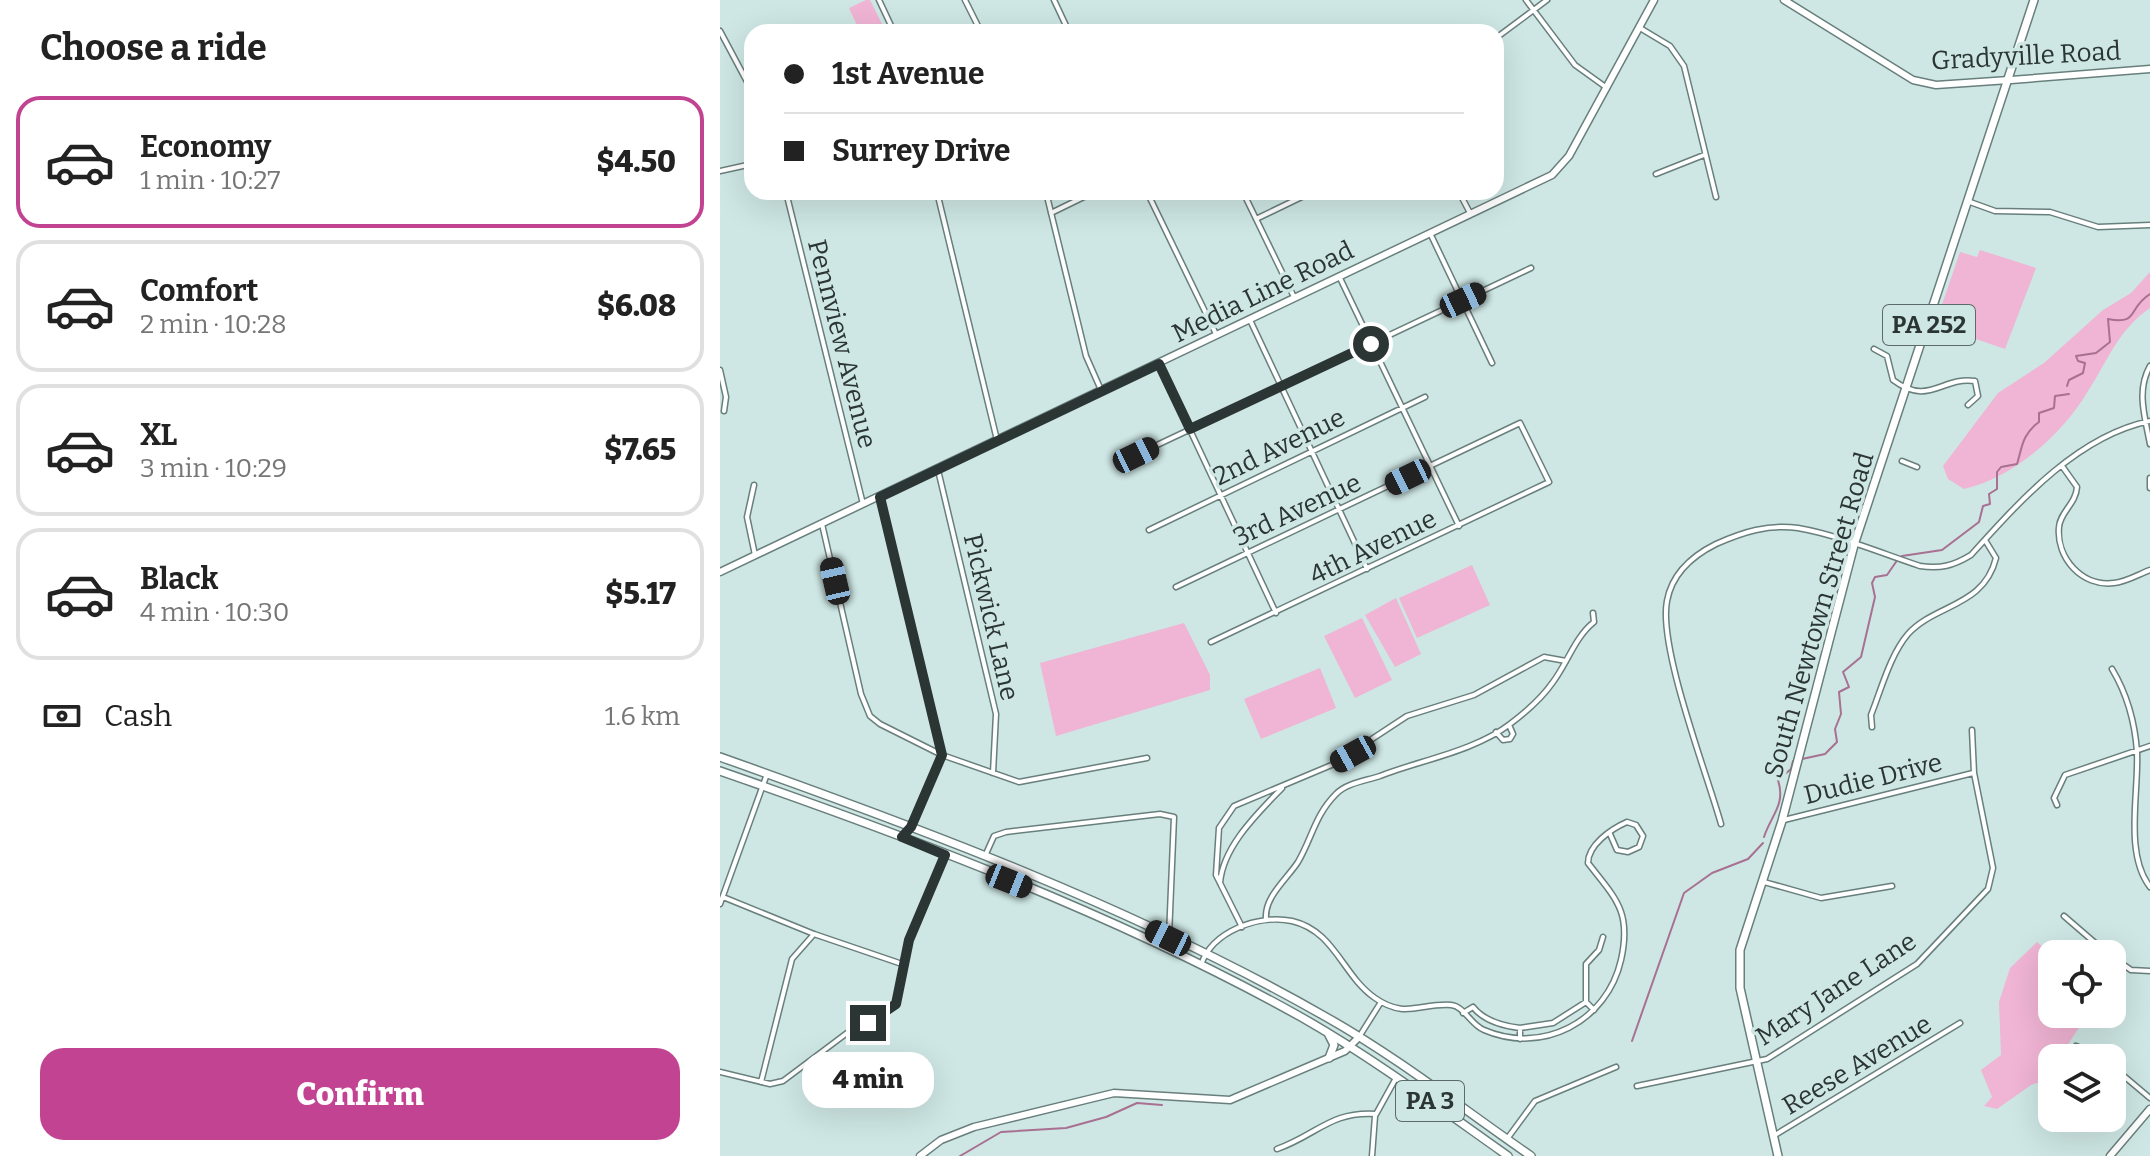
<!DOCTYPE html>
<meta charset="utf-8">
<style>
:root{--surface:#fff;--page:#f6f6f6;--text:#222;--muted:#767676;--line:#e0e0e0;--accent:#c14392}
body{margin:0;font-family:Bitter,serif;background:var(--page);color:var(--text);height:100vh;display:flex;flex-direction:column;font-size:30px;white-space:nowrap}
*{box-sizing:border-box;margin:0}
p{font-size:26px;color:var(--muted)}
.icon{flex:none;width:44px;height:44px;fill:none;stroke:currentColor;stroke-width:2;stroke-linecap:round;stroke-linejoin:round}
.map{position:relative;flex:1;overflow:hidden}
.details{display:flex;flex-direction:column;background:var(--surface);width:720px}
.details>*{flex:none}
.hud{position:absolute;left:24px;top:24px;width:760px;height:176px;border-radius:24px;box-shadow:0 8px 32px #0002;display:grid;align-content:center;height:176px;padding:0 40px;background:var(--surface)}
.buttons{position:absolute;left:1318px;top:940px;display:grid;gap:16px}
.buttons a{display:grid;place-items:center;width:88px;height:88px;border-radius:16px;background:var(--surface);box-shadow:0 8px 32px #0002;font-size:40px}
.end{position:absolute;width:36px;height:36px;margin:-18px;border:10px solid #2b3534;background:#fff;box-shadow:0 0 0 4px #fff}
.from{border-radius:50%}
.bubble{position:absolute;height:56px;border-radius:24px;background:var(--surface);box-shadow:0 8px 32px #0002;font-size:26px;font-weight:800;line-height:56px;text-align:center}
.car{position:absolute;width:24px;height:48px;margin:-24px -12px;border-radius:10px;box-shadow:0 0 6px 2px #0007;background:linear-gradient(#222 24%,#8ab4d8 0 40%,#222 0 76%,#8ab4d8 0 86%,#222 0)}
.hud b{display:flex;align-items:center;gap:28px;height:76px;font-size:30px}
.hud b+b{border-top:2px solid var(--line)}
.hud i{width:20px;height:20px;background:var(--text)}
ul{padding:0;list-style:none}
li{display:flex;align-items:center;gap:24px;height:132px;margin:0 16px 12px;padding:0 24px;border:4px solid var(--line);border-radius:24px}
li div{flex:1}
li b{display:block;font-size:30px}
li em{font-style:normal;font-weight:800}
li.active{border-color:var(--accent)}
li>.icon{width:72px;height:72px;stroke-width:1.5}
h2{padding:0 40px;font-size:36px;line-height:96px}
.pay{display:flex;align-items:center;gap:20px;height:88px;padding:0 40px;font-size:30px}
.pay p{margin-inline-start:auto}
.button{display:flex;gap:16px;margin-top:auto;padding:16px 40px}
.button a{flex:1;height:92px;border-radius:24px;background:var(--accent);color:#fff;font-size:32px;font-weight:800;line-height:92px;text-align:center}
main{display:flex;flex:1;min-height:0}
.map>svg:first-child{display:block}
.green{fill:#f0b4d4}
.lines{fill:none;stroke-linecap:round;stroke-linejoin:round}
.stream{stroke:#a87091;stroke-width:2}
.minor-casing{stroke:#687f7c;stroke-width:7}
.tertiary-casing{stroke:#687f7c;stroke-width:9}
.secondary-casing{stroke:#687f7c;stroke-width:9}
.primary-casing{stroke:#687f7c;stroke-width:10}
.trunk-casing{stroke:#687f7c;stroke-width:10}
.minor{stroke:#fff;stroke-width:4}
.tertiary{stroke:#fff;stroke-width:6}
.secondary{stroke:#fff;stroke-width:6}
.primary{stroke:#fff;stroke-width:7}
.trunk{stroke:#fff;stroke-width:7}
.route{stroke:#2b3534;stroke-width:10}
.labels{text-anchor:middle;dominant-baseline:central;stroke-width:7;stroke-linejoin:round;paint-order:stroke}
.shield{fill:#cee7e4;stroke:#5c6a69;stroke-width:2}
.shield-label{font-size:24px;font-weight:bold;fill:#2b3534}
.street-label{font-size:26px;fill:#2b3534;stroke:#cee7e4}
</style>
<main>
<section class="details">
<h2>Choose a ride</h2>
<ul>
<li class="active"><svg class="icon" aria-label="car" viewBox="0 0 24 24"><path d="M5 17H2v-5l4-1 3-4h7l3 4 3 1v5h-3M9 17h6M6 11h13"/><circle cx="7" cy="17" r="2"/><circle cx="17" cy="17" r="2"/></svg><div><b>Economy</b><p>1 min · 10:27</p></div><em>$4.50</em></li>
<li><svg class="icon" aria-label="car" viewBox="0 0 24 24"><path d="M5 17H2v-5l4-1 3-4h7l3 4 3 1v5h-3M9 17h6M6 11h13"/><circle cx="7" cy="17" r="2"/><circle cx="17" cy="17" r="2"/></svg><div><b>Comfort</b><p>2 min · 10:28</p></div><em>$6.08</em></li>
<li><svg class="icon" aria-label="car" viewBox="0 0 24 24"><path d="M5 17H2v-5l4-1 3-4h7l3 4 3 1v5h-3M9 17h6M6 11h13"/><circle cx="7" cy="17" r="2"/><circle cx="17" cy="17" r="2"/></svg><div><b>XL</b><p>3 min · 10:29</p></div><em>$7.65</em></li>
<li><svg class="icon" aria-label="car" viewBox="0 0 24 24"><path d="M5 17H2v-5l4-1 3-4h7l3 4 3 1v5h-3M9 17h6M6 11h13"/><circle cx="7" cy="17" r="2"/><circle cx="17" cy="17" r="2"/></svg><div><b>Black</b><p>4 min · 10:30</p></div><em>$5.17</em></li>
</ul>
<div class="pay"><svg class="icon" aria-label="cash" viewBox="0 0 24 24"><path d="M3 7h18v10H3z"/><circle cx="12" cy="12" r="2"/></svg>Cash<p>1.6 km</p></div>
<div class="button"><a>Confirm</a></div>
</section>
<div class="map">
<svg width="1430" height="1156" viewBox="0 0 1430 1156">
<rect width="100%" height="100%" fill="#cee7e4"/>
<path class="green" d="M146,0H150L166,32H140L129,8Z
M1260,250L1316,268L1285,349L1215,325L1240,252L1257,257Z
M1430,272V308C1398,330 1388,360 1368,391C1343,434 1293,478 1244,489L1228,479L1223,466L1278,393L1324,363L1383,310L1411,293Z
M752,565L770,605L697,638L679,598Z
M676,598L701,654L675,667L645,615Z
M642,618L672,680L635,698L604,636Z
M464,623L490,675V690L336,736L320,663Z
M600,668L616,708L541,739L524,699Z
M1317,942L1332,955V1014H1368L1339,1058H1332V1078L1311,1085L1277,1109L1264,1106L1272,1097L1261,1070L1281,1055L1279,1002L1290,968Z"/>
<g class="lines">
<path class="stream" d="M1347,386L1349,380L1363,373L1365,363L1358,361L1356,356L1376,353L1390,342L1388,319C1420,325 1407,308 1430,294
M1182,556L1222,550L1259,522L1263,506L1270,504L1269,494L1277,489V472L1281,467L1297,464C1302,448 1302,434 1319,422V413L1334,408L1335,396L1349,394
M1082,759L1105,754L1117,742L1115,729L1121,714L1119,692L1129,687L1123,672L1141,657L1155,597L1152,583L1155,577L1167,575L1178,559
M1044,837C1051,815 1066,805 1058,780L1071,769L1073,761
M912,1041L964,893L992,873L1028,859L1043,843
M240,1156L281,1132L346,1128L386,1117L417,1103L442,1105"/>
<defs>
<path id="minor" d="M159,0L174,32
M245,0L261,32
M334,0L349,32
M806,0L855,65L887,88
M920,28L950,46L964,66L996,197
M0,31L32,91
M776,38L827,0
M0,171L32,164
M936,174L984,155
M66,192L143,504
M217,192L277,440
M326,192L366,356L381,390
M427,192L496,334
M523,192L574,297
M739,192L750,213
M1250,202L1275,211L1330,212L1378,227L1430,225
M331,213L374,192
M536,219L592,192
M710,233L772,363
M619,276L739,526
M530,320L647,569
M1154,349L1167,356L1173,380C1209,407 1222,376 1255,381L1258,396L1248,405
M439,364L556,613
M1430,366C1416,391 1425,417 1430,444
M0,370L6,397L4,411
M416,455L811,268
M1182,461L1197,467
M1342,466L1357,487C1356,504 1340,512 1339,527C1336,558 1362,587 1394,583C1406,582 1419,574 1430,570
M218,470L276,714L273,773
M1430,478V488
M34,485L27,517L35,555
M160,497L222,755L191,827L182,837
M102,524L141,694L150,716L160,724L222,755L299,782L427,758
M429,530L705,397
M456,587L800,423L829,482L491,642
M1392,669C1407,694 1415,723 1417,752C1419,793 1404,853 1430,887
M1152,727L1151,715C1161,690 1170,655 1188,634C1215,604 1264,607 1276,558L1265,540
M776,732L783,740L790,739L793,734L789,725
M1337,805L1334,798L1345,775L1430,746
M1064,820L1253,773
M1001,824C987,774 938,647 947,601C952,573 972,556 996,544C1023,532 1048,524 1078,528C1118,535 1161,553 1200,566C1220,569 1233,566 1251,555C1299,502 1357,436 1430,421
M265,856L274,836L286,832L440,814L454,817L449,936
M1044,882L1101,898L1172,886
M500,883C503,846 538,813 562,788
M3,897L94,934L182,964
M0,904L47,774
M1344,916L1388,954
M546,919C544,897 567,879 578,862C592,838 595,815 616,794C627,783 645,781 660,776C701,760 755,751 790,724C806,712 822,698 833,682C848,662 855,637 874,622L873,613
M522,927L496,875L499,828L514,806L614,764L687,716L754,695L824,657L846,661
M1392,957L1411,970L1430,971
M481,965C492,931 539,914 572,921C615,931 622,975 655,998C685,1019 700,1003 731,1005C744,1006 751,1025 764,1030C822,1055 887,1022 901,960C912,911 895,898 868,863C868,845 891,829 907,822L916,825L923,836L919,847L908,852L897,850L890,834
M866,1002V964L879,950L883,937
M743,1013L753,1007C764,1021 783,1026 800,1028
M639,1037L661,1002
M800,1039V1028L833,1023L866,1002L874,1010
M1356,1046L1383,1058
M1392,1066L1430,1098
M0,1072L50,1084L63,1081L131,1030L167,1012L176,1004L189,940L225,855
M41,1082L72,959L94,934
M917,1086L1047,1059L1197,964L1268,889L1273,868L1254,773L1252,730
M1055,1135L1240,1023
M787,1139L815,1101L896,1067
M557,1149C597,1135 610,1111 656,1114
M652,1156L655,1116L676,1078"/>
<path id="tertiary" d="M1291,80L1430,69
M1390,1156L1430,1109"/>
<path id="secondary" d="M1064,0L1193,80L1216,85L1289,80
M0,572L832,175L849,156L934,0
M200,1156L221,1140L254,1127L394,1093L510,1100L625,1051L639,1037"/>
<path id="primary" d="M1058,1156L1020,988V950L1062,821L1134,545L1314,0"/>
<path id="trunk" d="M0,757C206,830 415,908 606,1017C677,1057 743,1109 811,1156
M0,771C196,839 400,916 581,1017C653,1058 720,1108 788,1156
M609,1035L614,1045L609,1058"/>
</defs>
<use href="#minor" class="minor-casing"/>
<use href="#tertiary" class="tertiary-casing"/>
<use href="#secondary" class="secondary-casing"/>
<use href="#primary" class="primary-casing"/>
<use href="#trunk" class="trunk-casing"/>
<use href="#minor" class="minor"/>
<use href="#tertiary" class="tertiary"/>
<use href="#secondary" class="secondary"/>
<use href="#primary" class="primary"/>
<use href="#trunk" class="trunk"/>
</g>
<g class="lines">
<path class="route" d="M148,1023L176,1004L189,940L225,855L182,837L191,827L222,755L160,497L439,364L470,429L651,344"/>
</g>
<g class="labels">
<g class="shield">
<rect x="1163" y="305" width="92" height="40" rx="6"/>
<rect x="676" y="1081" width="68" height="40" rx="6"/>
</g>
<g class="shield-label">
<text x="1209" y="325">PA 252</text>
<text x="710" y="1101">PA 3</text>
</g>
<g class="street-label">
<text transform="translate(1306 56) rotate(-3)">Gradyville Road</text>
<text transform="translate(543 292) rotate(-26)">Media Line Road</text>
<text transform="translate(122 344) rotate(76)">Pennview Avenue</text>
<text transform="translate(559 447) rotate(-26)">2nd Avenue</text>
<text transform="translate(577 510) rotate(-25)">3rd Avenue</text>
<text transform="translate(653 547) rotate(-26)">4th Avenue</text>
<text transform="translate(1099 615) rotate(-74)">South Newtown Street Road</text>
<text transform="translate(271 617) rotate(77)">Pickwick Lane</text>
<text transform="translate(1153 779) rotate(-14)">Dudie Drive</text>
<text transform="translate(1116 989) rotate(-33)">Mary Jane Lane</text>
<text transform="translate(1137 1065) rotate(-31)">Reese Avenue</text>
</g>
</g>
</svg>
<div class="buttons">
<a><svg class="icon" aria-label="locate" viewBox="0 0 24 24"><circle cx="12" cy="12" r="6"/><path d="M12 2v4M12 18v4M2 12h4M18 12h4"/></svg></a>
<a><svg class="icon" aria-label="layers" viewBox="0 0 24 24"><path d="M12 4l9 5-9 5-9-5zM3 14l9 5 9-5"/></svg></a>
</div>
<i class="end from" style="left:651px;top:344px"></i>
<i class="end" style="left:148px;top:1023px"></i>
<div class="bubble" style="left:82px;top:1052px;width:132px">4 min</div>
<i class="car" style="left:743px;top:300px;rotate:65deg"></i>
<i class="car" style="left:416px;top:455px;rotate:64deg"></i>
<i class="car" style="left:688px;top:477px;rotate:244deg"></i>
<i class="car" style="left:115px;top:581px;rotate:347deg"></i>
<i class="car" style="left:633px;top:754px;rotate:241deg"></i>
<i class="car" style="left:289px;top:881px;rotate:112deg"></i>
<i class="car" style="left:448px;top:938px;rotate:296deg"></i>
<div class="hud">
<b><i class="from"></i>1st Avenue</b>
<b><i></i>Surrey Drive</b>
</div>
</div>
</main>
